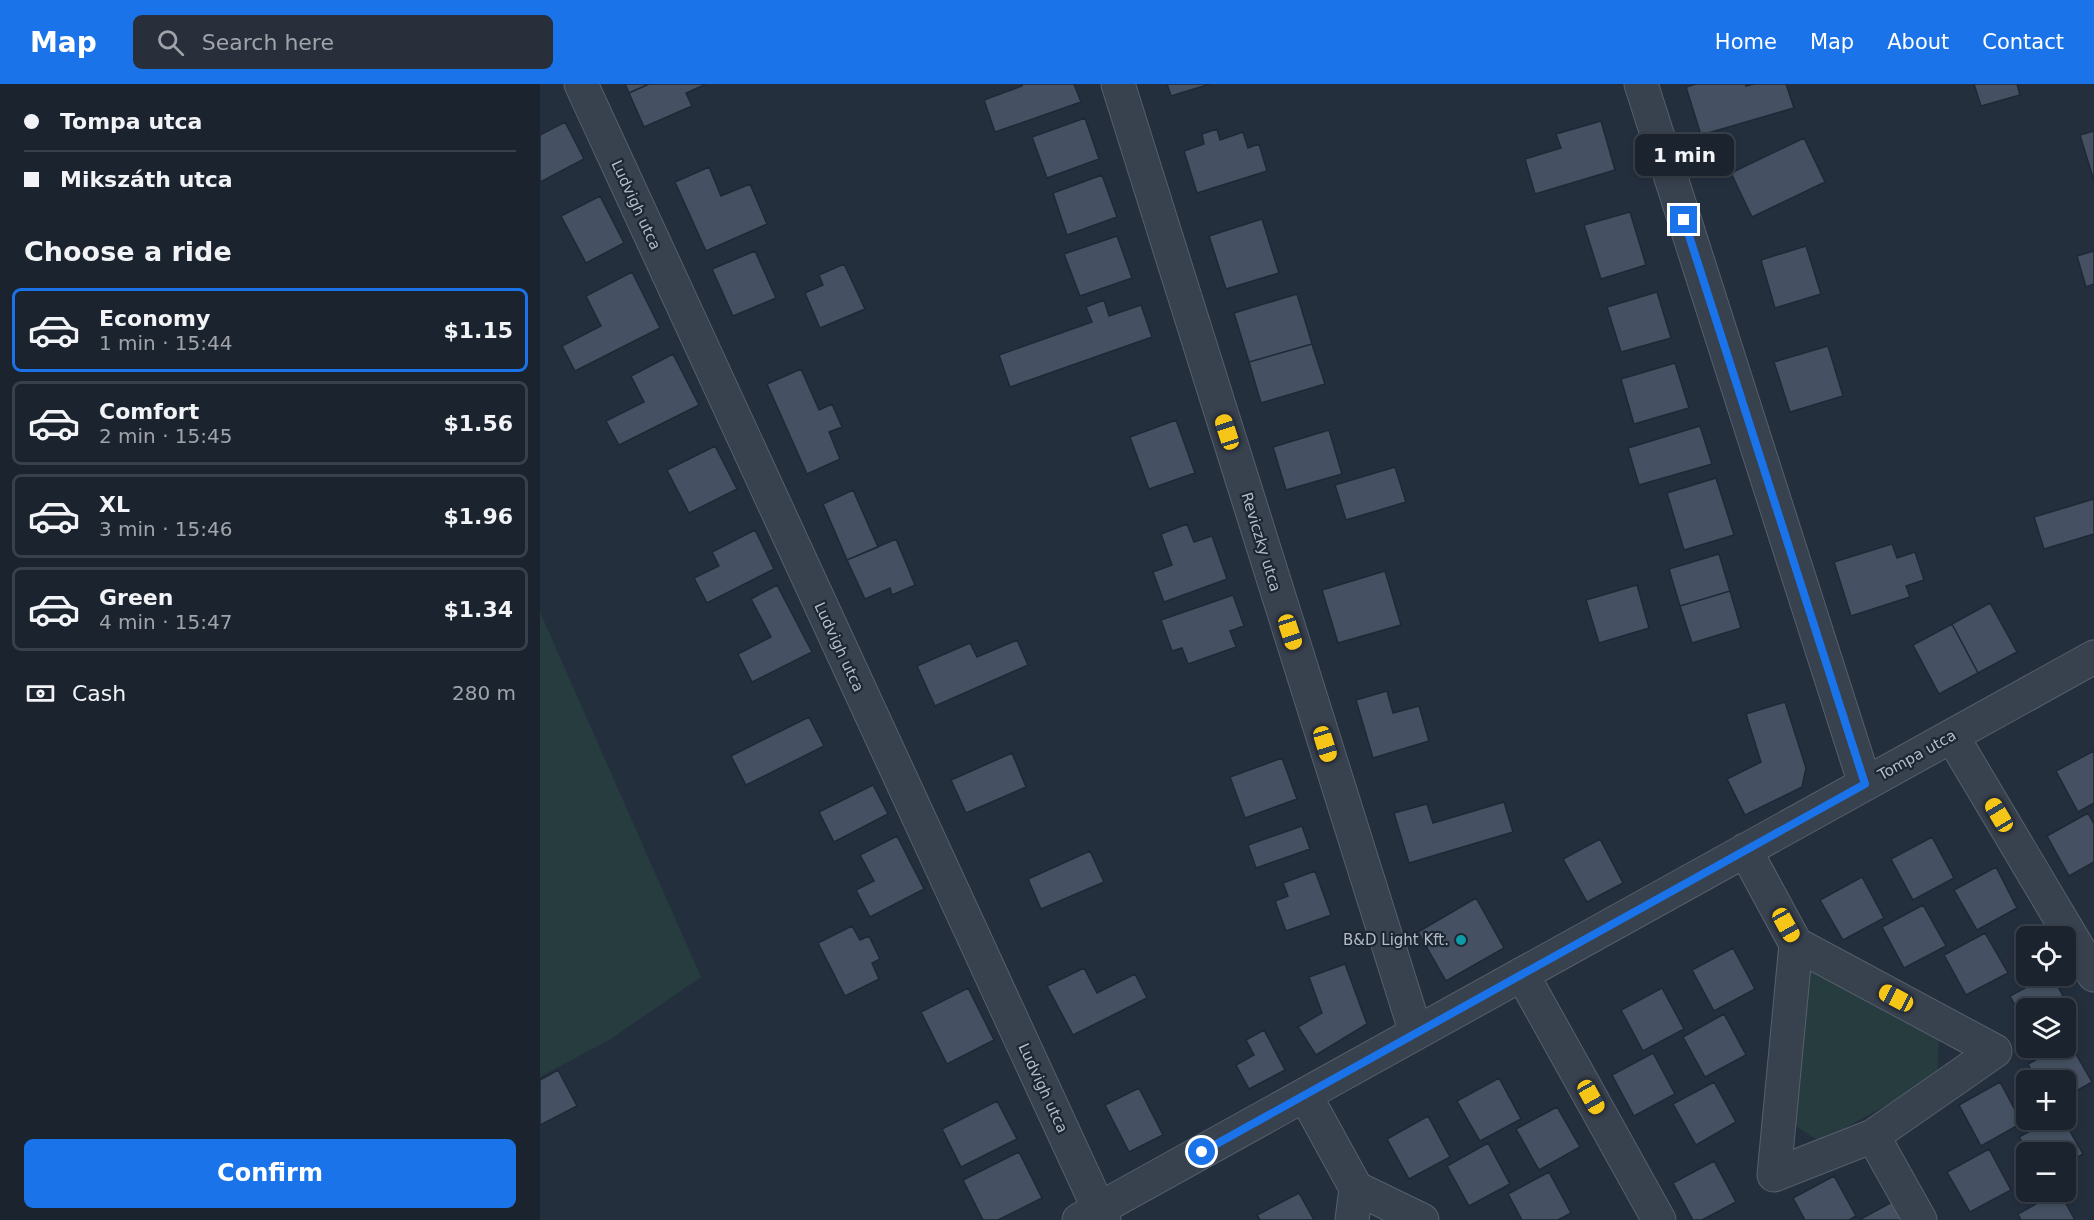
<!DOCTYPE html>
<meta charset="utf-8">
<style>
:root{--surface:#1b232e;--page:#282f3a;--text:#f1f3f6;--muted:#a0a4aa;--line:#39404a;--accent:#1a73e8}
body{margin:0;font-family:"DejaVu Sans",sans-serif;background:var(--page);color:var(--text);height:100vh;display:flex;flex-direction:column;font-size:22px;white-space:nowrap}
*{box-sizing:border-box;margin:0}
p{font-size:20px;color:var(--muted)}
.icon{flex:none;width:33px;height:33px;fill:none;stroke:currentColor;stroke-width:2;stroke-linecap:round;stroke-linejoin:round}
.map{position:relative;flex:1;overflow:hidden}
.details{display:flex;flex-direction:column;background:var(--surface);width:540px}
.details>*{flex:none}
.top-card{display:grid;align-content:center;height:132px;padding:0 24px;background:var(--surface)}
.tools{position:absolute;left:1476px;top:842px;display:grid;gap:12px}
.tools a{display:grid;place-items:center;width:60px;height:60px;border-radius:9px;background:var(--surface);box-shadow:0 3px 9px #0003,0 0 0 2px var(--line);font-size:30px}
.end{position:absolute;width:27px;height:27px;margin:-14px;border:8px solid #1a73e8;background:#fff;box-shadow:0 0 0 3px #fff}
.from{border-radius:50%}
.bubble{position:absolute;height:42px;border-radius:9px;background:var(--surface);box-shadow:0 3px 9px #0003,0 0 0 2px var(--line);font-size:20px;font-weight:600;line-height:42px;text-align:center}
.car{position:absolute;width:18px;height:36px;margin:-18px -9px;border-radius:8px;box-shadow:0 0 4px 2px #0007;background:linear-gradient(#f5c518 24%,#345 0 40%,#f5c518 0 76%,#345 0 86%,#f5c518 0)}
.top-card b{display:flex;align-items:center;gap:21px;height:57px;font-size:22px}
.top-card b+b{border-top:2px solid var(--line)}
.top-card i{width:15px;height:15px;background:var(--text)}
ul{padding:0;list-style:none}
li{display:flex;align-items:center;gap:18px;height:84px;margin:0 12px 9px;padding:0 12px;border:3px solid var(--line);border-radius:9px}
li div{flex:1}
li b{display:block;font-size:22px}
li em{font-style:normal;font-weight:600}
li.active{border-color:var(--accent)}
li>.icon{width:54px;height:54px;stroke-width:1.5}
h2{padding:0 24px;font-size:27px;line-height:72px}
.pay{display:flex;align-items:center;gap:15px;height:66px;padding:0 24px;font-size:22px}
.pay p{margin-inline-start:auto}
.primary-button{display:flex;gap:12px;margin-top:auto;padding:12px 24px}
.primary-button a{flex:1;height:69px;border-radius:9px;background:var(--accent);color:#fff;font-size:24px;font-weight:600;line-height:69px;text-align:center}
header{display:flex;align-items:center;gap:36px;box-sizing:border-box;height:84px;padding:0 30px;background:var(--accent);color:#fff}
header strong{font-size:28px}
nav{display:flex;gap:33px;margin-inline-start:auto;font-size:21px}
.search{width:420px;height:54px;background:var(--page);display:flex;align-items:center;gap:15px;box-sizing:border-box;padding:0 21px;border-radius:9px;color:var(--muted);font-size:22px}
main{display:flex;flex:1;min-height:0}
.map>svg:first-child{display:block}
.green{fill:#263c3f}
.building{fill:#455162;stroke:#1f2835;stroke-width:1.5}
.lines{fill:none;stroke-linecap:round;stroke-linejoin:round}
.minor-casing{stroke:#565f6c;stroke-width:35}
.minor{stroke:#38414e;stroke-width:33}
.route{stroke:#1a73e8;stroke-width:8}
.culture-dot{fill:#0f9aa8;stroke:#1d2633;stroke-width:2}
.labels{text-anchor:middle;dominant-baseline:central;stroke-width:4.5;stroke-linejoin:round;paint-order:stroke}
.street-label{font-size:15px;fill:#b4bcc9;stroke:#1d2633}
.poi-label{font-size:15px;fill:#b4bcc9;stroke:#1d2633;text-anchor:end}
</style>
<header>
<strong>Map</strong>
<div class="search"><svg class="icon" aria-label="search" viewBox="0 0 24 24"><circle cx="10" cy="10" r="6"/><path d="M15 15l6 6"/></svg>Search here</div>
<nav><a>Home</a><a>Map</a><a>About</a><a>Contact</a></nav>
</header>
<main>
<section class="details">
<div class="top-card">
<b><i class="from"></i>Tompa utca</b>
<b><i></i>Mikszáth utca</b>
</div>
<h2>Choose a ride</h2>
<ul>
<li class="active"><svg class="icon" aria-label="car" viewBox="0 0 24 24"><path d="M5 17H2v-5l4-1 3-4h7l3 4 3 1v5h-3M9 17h6M6 11h13"/><circle cx="7" cy="17" r="2"/><circle cx="17" cy="17" r="2"/></svg><div><b>Economy</b><p>1 min · 15:44</p></div><em>$1.15</em></li>
<li><svg class="icon" aria-label="car" viewBox="0 0 24 24"><path d="M5 17H2v-5l4-1 3-4h7l3 4 3 1v5h-3M9 17h6M6 11h13"/><circle cx="7" cy="17" r="2"/><circle cx="17" cy="17" r="2"/></svg><div><b>Comfort</b><p>2 min · 15:45</p></div><em>$1.56</em></li>
<li><svg class="icon" aria-label="car" viewBox="0 0 24 24"><path d="M5 17H2v-5l4-1 3-4h7l3 4 3 1v5h-3M9 17h6M6 11h13"/><circle cx="7" cy="17" r="2"/><circle cx="17" cy="17" r="2"/></svg><div><b>XL</b><p>3 min · 15:46</p></div><em>$1.96</em></li>
<li><svg class="icon" aria-label="car" viewBox="0 0 24 24"><path d="M5 17H2v-5l4-1 3-4h7l3 4 3 1v5h-3M9 17h6M6 11h13"/><circle cx="7" cy="17" r="2"/><circle cx="17" cy="17" r="2"/></svg><div><b>Green</b><p>4 min · 15:47</p></div><em>$1.34</em></li>
</ul>
<div class="pay"><svg class="icon" aria-label="cash" viewBox="0 0 24 24"><path d="M3 7h18v10H3z"/><circle cx="12" cy="12" r="2"/></svg>Cash<p>280 m</p></div>
<div class="primary-button"><a>Confirm</a></div>
</section>
<div class="map">
<svg width="1554" height="1136" viewBox="0 0 1554 1136">
<rect width="100%" height="100%" fill="#242f3e"/>
<path class="green" d="M0,528L161,893L69,956L0,993Z
M1265,885L1399,954L1397,993L1280,1058L1247,1036Z"/>
<path class="building" d="M85,0H109L89,9Z
M109,0H166L146,9L152,22L104,43L89,9Z
M482,0H534L541,18L455,48L444,16L482,2Z
M627,0H670L631,12Z
M1156,0H1206V2L1214,0H1246L1254,24L1161,51L1146,3Z
M1434,0H1477L1480,11L1441,22Z
M545,34L559,75L507,94L492,53Z
M1061,37L1075,86L995,110L985,75L1021,64L1016,50Z
M25,38L44,75L0,98V51Z
M677,45L680,56L703,48L708,64L719,60L727,87L657,109L644,67L664,60L662,50Z
M1554,47V97L1540,51Z
M1264,54L1285,98L1212,133L1191,89Z
M169,83L181,112L210,100L227,140L166,167L135,98Z
M562,91L577,133L527,151L513,109Z
M60,112L84,159L46,179L21,132Z
M1090,128L1106,181L1061,195L1044,141Z
M722,135L739,189L686,205L669,152Z
M577,152L592,194L540,212L524,170Z
M1266,162L1281,210L1235,224L1221,176Z
M215,167L236,214L193,232L172,185Z
M1554,167V200L1546,203L1537,172Z
M304,180L325,225L280,244L265,209L283,201L279,191Z
M92,188L120,244L35,287L22,262L61,242L46,212Z
M1117,208L1131,254L1081,268L1067,223Z
M757,210L772,260L709,278L694,229Z
M564,216L569,232L601,221L612,253L470,303L459,271L552,238L546,223Z
M772,260L785,300L721,319L709,278Z
M1288,262L1303,312L1250,328L1234,278Z
M133,270L159,321L79,361L66,337L104,318L91,292Z
M1135,279L1149,324L1094,340L1081,295Z
M261,285L279,326L292,320L302,343L289,348L300,375L267,390L227,300Z
M636,336L655,389L609,405L590,353Z
M1160,342L1172,380L1099,401L1088,364Z
M789,346L802,390L746,406L733,363Z
M175,362L197,405L149,429L127,386Z
M855,383L866,418L806,436L795,401Z
M1176,394L1194,451L1144,466L1127,409Z
M313,406L338,463L307,476L283,420Z
M1554,415V450L1504,465L1494,433Z
M647,440L654,458L672,452L687,495L624,518L613,488L632,481L621,450Z
M215,446L234,485L167,519L154,494L179,482L172,468Z
M356,455L375,501L352,511L350,504L325,515L307,476Z
M1352,460L1357,474L1375,468L1384,496L1366,502L1370,513L1311,532L1294,478Z
M1179,470L1190,507L1140,522L1129,485Z
M845,487L861,541L798,559L782,506Z
M237,501L272,568L212,598L198,570L231,553L211,515Z
M1097,501L1109,544L1059,559L1046,516Z
M1190,507L1201,544L1152,559L1140,522Z
M693,511L704,542L690,547L696,563L648,580L642,564L632,567L621,536Z
M1450,519L1477,568L1438,589L1412,540Z
M1412,540L1438,589L1399,610L1373,561Z
M477,556L488,581L395,622L377,582L430,559L437,573Z
M847,607L853,629L879,622L889,657L833,674L816,616Z
M1245,618L1266,684L1262,703L1205,731L1187,695L1221,678L1206,630Z
M269,633L284,662L206,701L191,672Z
M1554,667V719L1538,728L1516,687Z
M472,669L486,703L426,729L411,696Z
M742,674L757,715L705,734L690,693Z
M333,701L348,730L294,758L279,728Z
M964,718L973,748L869,779L854,729L887,720L893,739Z
M1548,729L1554,740V778L1529,792L1507,752Z
M762,742L770,765L716,784L708,761Z
M357,752L384,805L330,833L316,806L334,797L320,771Z
M1392,753L1414,794L1373,816L1351,775Z
M1060,755L1083,799L1047,818L1023,775Z
M550,767L564,798L501,825L488,795Z
M1456,783L1477,824L1437,846L1414,806Z
M775,787L791,831L746,847L735,817L748,812L743,799Z
M1322,793L1344,834L1303,856L1280,816Z
M936,814L964,864L906,897L878,848Z
M1383,821L1406,862L1364,884L1342,843Z
M312,842L320,856L329,852L340,875L332,879L339,895L305,912L278,859Z
M1445,849L1468,889L1426,911L1404,871Z
M1193,864L1215,905L1174,927L1152,886Z
M805,880L827,940L776,971L758,943L782,929L769,893Z
M544,884L557,909L595,890L607,914L533,951L507,902Z
M1509,891H1512L1533,931L1526,935V924H1486V943L1470,912Z
M428,904L454,956L407,980L381,928Z
M1122,904L1144,945L1103,967L1081,926Z
M1184,930L1206,971L1165,993L1143,953Z
M724,946L745,986L709,1005L696,981L714,971L706,956Z
M1529,958L1552,998L1526,1013V996H1497L1488,980L1520,963H1526V960Z
M1113,969L1135,1010L1094,1032L1072,991Z
M18,986L37,1022L0,1041V996Z
M959,994L981,1035L940,1057L917,1017Z
M1174,998L1196,1038L1156,1061L1133,1020Z
M1460,998L1482,1039L1441,1062L1419,1021Z
M599,1004L623,1051L589,1068L565,1021Z
M457,1017L477,1055L421,1083L402,1045Z
M1017,1023L1040,1063L999,1086L976,1045Z
M888,1032L910,1073L869,1095L847,1055Z
M1512,1035H1523L1543,1070L1526,1080V1068H1488L1479,1053Z
M948,1059L970,1100L929,1122L907,1082Z
M1449,1065L1471,1106L1430,1128L1407,1088Z
M479,1068L502,1114L458,1136H443L423,1096Z
M1174,1077L1196,1118L1162,1136H1153L1133,1099Z
M1009,1088L1031,1129L1018,1136H982L968,1110Z
M1294,1092L1316,1132L1309,1136H1265L1253,1114Z
M1519,1107L1535,1136H1481L1478,1130Z
M759,1109L774,1136H720L717,1131Z
M1354,1117L1365,1136H1319Z"/>
<g class="lines">
<defs>
<path id="minor" d="M41,0L564,1136
M578,0L876,949
M1101,0L1325,700
M1412,652L1554,891
M1205,766L1256,860L1455,967L1333,1052L1234,1091L1256,860
M982,890L1119,1136
M765,1011L816,1104L882,1136
M1333,1052L1380,1136
M539,1136L1554,573
M812,1136L816,1104"/>
</defs>
<use href="#minor" class="minor-casing"/>
<use href="#minor" class="minor"/>
</g>
<g class="lines">
<path class="route" d="M662,1068L1325,700L1144,136"/>
</g>
<circle class="culture-dot" cx="921" cy="856" r="6"/>
<g class="labels">
<g class="street-label">
<text transform="translate(96 121) rotate(65)">Ludvigh utca</text>
<text transform="translate(721 458) rotate(73)">Reviczky utca</text>
<text transform="translate(299 563) rotate(65)">Ludvigh utca</text>
<text transform="translate(1377 671) rotate(-29)">Tompa utca</text>
<text transform="translate(503 1004) rotate(65)">Ludvigh utca</text>
</g>
<g class="poi-label">
<text x="909" y="856">B&amp;D Light Kft.</text>
</g>
</g>
</svg>
<div class="tools">
<a><svg class="icon" aria-label="locate" viewBox="0 0 24 24"><circle cx="12" cy="12" r="6"/><path d="M12 2v4M12 18v4M2 12h4M18 12h4"/></svg></a>
<a><svg class="icon" aria-label="layers" viewBox="0 0 24 24"><path d="M12 4l9 5-9 5-9-5zM3 14l9 5 9-5"/></svg></a>
<a>+</a>
<a>−</a>
</div>
<i class="end from" style="left:662px;top:1068px"></i>
<i class="end" style="left:1144px;top:136px"></i>
<div class="bubble" style="left:1095px;top:50px;width:99px">1 min</div>
<i class="car" style="left:687px;top:348px;rotate:342deg"></i>
<i class="car" style="left:750px;top:548px;rotate:162deg"></i>
<i class="car" style="left:785px;top:660px;rotate:163deg"></i>
<i class="car" style="left:1459px;top:731px;rotate:329deg"></i>
<i class="car" style="left:1246px;top:841px;rotate:151deg"></i>
<i class="car" style="left:1356px;top:914px;rotate:298deg"></i>
<i class="car" style="left:1051px;top:1013px;rotate:151deg"></i>
</div>
</main>
